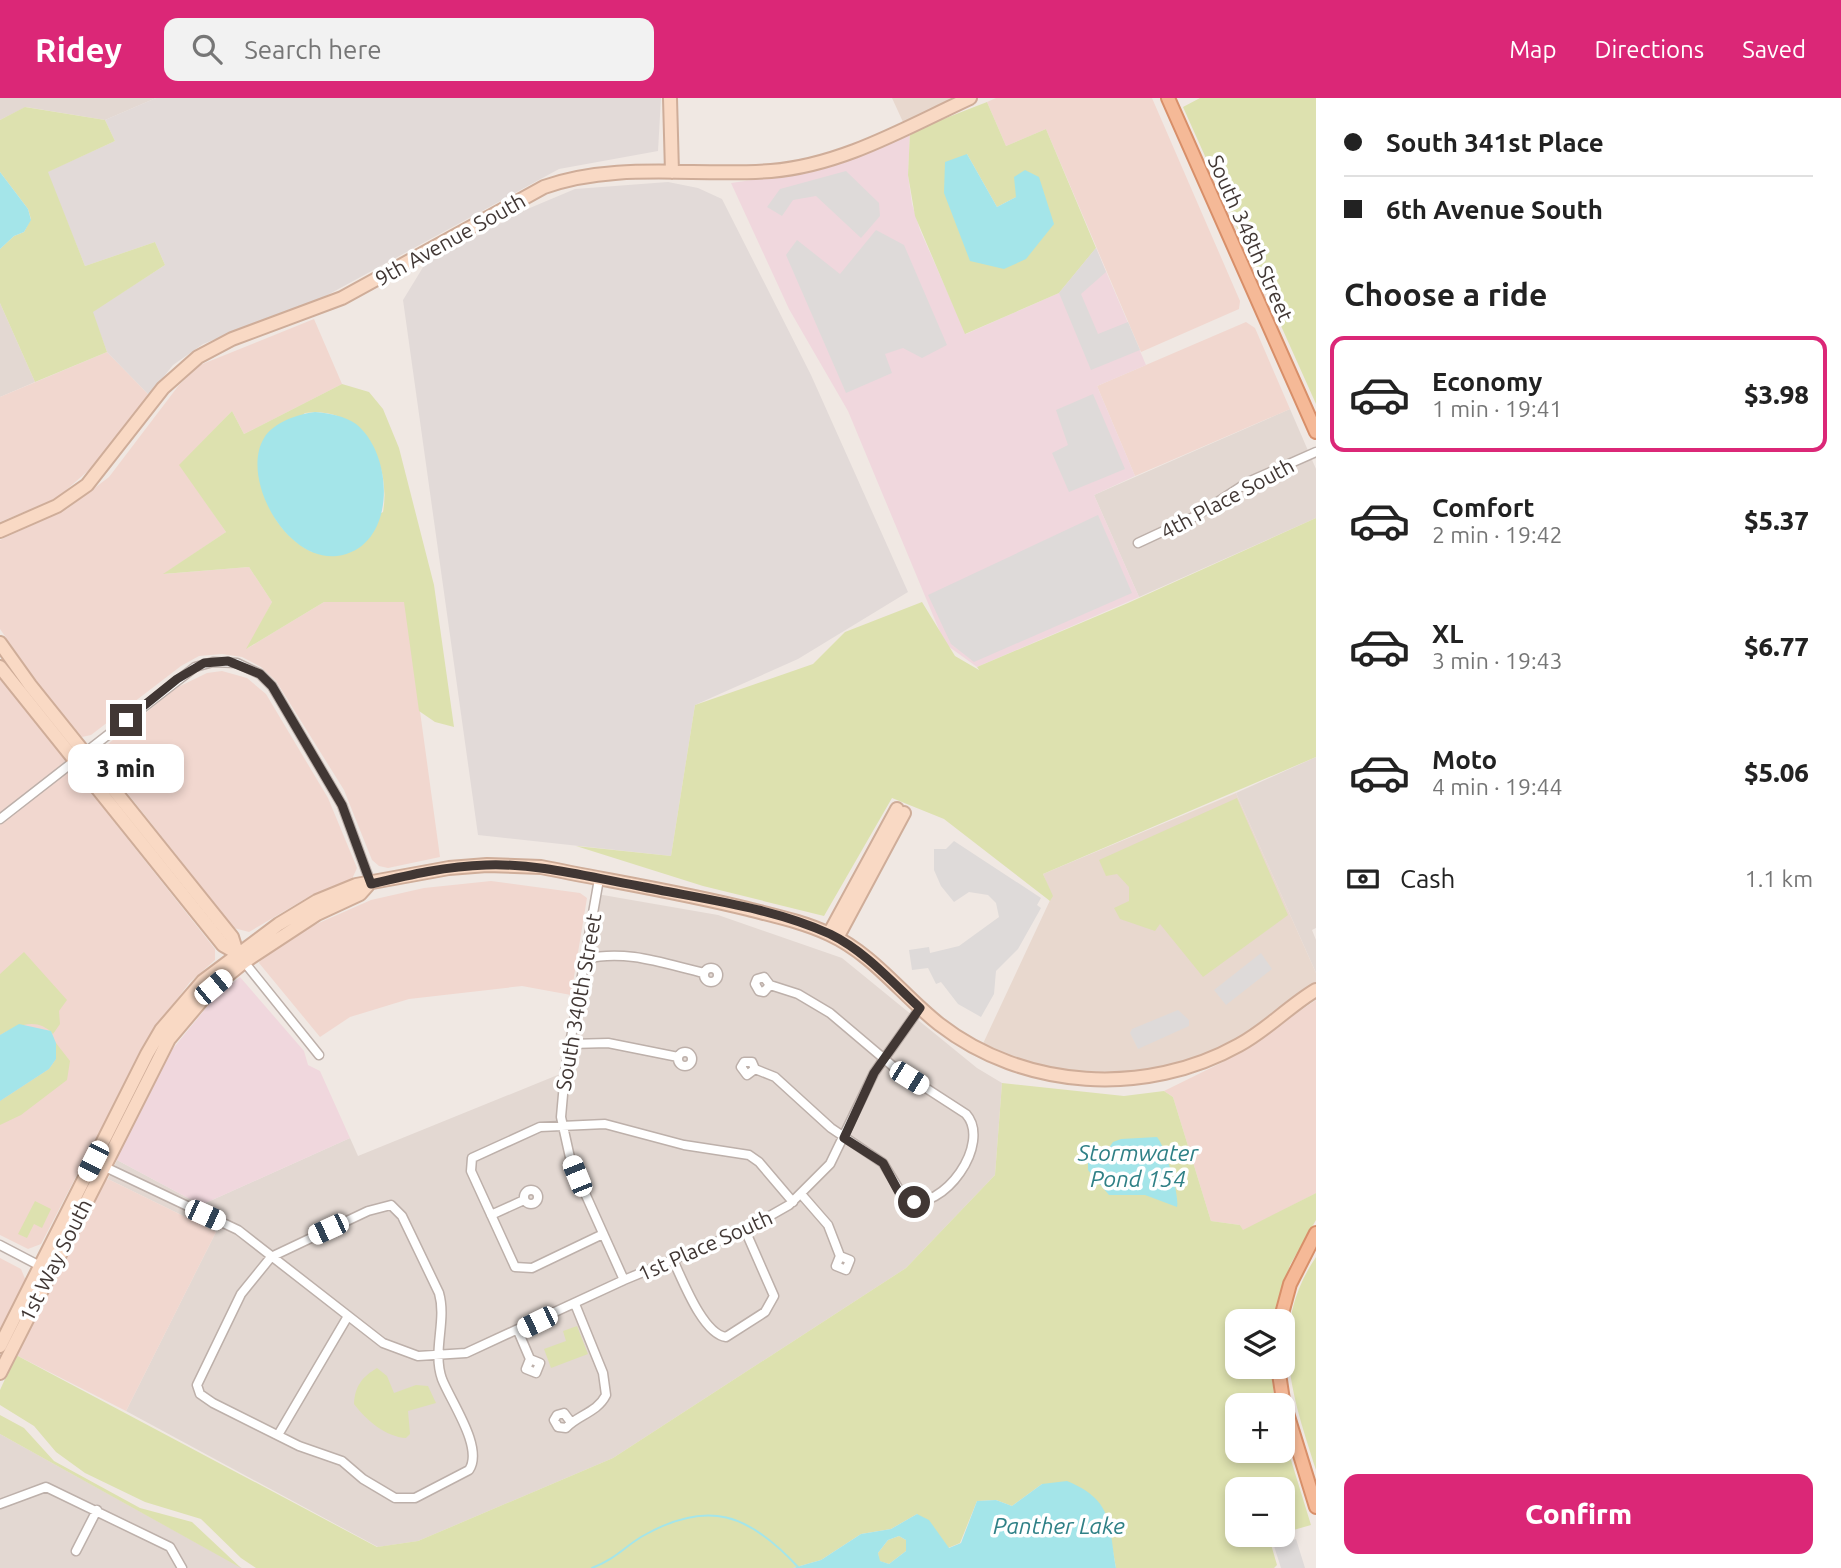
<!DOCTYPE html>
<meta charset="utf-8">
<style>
:root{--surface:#fff;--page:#f2f2f2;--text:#222;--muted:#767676;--line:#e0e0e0;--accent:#db2777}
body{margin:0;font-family:Ubuntu,sans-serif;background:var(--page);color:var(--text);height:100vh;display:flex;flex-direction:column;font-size:26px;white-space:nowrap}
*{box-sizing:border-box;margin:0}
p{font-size:23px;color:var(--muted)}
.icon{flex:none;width:38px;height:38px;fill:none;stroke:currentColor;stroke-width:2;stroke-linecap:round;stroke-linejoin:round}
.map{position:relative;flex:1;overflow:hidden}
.details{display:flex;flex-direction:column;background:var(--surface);width:525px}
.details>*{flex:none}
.guide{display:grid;align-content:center;height:154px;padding:0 28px;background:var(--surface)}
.controls{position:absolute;left:1225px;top:1211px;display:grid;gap:14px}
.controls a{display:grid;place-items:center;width:70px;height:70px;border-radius:14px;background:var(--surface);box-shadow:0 4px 10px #0003;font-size:35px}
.end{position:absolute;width:32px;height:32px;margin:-16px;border:9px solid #413734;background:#fff;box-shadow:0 0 0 4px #fff}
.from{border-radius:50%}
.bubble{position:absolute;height:49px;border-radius:14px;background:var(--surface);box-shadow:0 4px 10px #0003;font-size:23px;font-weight:800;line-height:49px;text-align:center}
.car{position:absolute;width:21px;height:42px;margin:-21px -10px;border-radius:9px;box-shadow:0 0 5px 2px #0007;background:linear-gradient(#fff 24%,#345 0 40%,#fff 0 76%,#345 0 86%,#fff 0)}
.guide b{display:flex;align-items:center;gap:24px;height:66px;font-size:26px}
.guide b+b{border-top:2px solid var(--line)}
.guide i{width:18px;height:18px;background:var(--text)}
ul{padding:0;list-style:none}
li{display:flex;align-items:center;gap:21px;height:116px;margin:0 14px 10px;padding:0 14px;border:4px solid transparent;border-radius:14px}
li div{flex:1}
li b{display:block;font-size:26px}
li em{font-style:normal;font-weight:800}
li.current{border-color:var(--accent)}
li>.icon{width:63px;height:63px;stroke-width:1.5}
h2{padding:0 28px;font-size:32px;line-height:84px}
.pay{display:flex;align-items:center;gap:18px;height:77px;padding:0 28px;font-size:26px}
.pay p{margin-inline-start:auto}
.action{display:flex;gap:14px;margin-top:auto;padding:14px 28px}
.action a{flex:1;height:80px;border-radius:14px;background:var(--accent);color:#fff;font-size:28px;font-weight:800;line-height:80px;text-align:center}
header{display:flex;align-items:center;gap:42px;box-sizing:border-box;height:98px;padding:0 35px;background:var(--accent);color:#fff}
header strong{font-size:33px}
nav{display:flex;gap:38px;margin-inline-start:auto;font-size:24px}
.search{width:490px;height:63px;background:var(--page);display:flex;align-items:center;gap:18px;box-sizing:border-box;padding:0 24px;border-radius:14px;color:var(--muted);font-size:26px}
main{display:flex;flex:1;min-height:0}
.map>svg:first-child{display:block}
.residential{fill:#e3d8d2}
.commercial{fill:#f1d7cf}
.industrial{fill:#e2dad8}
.education{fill:#e8d8ce}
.medical{fill:#f0d7dd}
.green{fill:#dde1af;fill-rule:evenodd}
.parking{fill:#dedad9}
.water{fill:#a4e5e9;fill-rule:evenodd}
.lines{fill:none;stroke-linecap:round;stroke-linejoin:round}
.stream{stroke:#a4e5e9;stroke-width:2}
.street-casing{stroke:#bdb0aa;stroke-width:11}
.secondary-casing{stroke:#cfad99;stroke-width:16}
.primary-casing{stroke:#d88f69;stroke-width:16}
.street{stroke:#fff;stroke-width:8}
.secondary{stroke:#f9d9c4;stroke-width:12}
.primary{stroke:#f5b997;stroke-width:12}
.route{stroke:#413734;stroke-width:9}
.labels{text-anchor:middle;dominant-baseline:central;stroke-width:7;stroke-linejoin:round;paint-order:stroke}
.street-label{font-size:21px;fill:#413734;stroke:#fff}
.water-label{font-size:23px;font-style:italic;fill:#2f8086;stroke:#fff}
</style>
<header>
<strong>Ridey</strong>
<div class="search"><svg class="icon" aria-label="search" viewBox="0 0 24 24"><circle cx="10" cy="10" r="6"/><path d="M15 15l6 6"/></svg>Search here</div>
<nav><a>Map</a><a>Directions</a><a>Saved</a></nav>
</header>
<main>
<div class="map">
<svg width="1316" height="1470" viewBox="0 0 1316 1470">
<rect width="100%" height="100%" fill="#f0e8e3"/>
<path class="residential" d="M0,0H156L105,22L26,9L0,22Z
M0,205L35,284L0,299Z
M1290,311L1316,371V420L1139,499L1094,397Z
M1316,659V830L1312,832L1316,842V875L1236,695Z
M597,796L718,817L842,860L977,970L1002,985L995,1077L906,1170L613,1360L418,1443L378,1449L126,1313L216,1134L108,1081L117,1062L201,1107L350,1040L358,1058L565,974Z
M0,1336L242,1470H0Z"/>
<path class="commercial" d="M996,0H1152L1240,203L1239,211L1141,254L1046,31L1006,48L987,4Z
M314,221L342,286L244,336L232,313L180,367L226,434L164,476L249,469L272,504L248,550L324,504H405L440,759L388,770L379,768L372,762L344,692L276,583L261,569L242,559L222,556L199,558L181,568L91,637L82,639L53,607L0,531V442L67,411L109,379L179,287L200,267Z
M1246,224L1255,230L1290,311L1135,378L1097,288Z
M107,254L149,297L89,372L57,400L0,424V299Z
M222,573L247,580L266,596L328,700L357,770L352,781L305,801L249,834L234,830L98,658L102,651L176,590L207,575Z
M0,580L215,851V862L190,884L149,938L41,1146L28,1151L0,1137Z
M491,783L580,795L587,800L571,897L522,888L409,901L350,919L320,939L259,865L262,859L303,832L371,802L424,790Z
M1316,902V1095L1243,1133L1240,1127L1211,1123L1173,999L1164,993L1225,963Z
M108,1081L216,1134L126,1313L16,1257L104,1084Z
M0,1160L21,1171L26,1183L0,1235Z"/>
<path class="industrial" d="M156,0H661L658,53L559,71L322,200L203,246L173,267L149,297L107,254L92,214L165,167L155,144L85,168L47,74L115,43L105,22Z
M668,84L698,90L722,101L811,277L908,494L798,561L695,607L671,758L478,737L403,202L425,166L525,112L575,91Z"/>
<path class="education" d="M892,0H957L903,24Z
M1236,695L1316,875V892L1258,936L1192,967L1088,981L980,952L1052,798L1043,776Z"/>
<path class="medical" d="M910,34L908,77L912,106L920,132L966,236L1059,195L1096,150L1146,267L1097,288L1135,378L1094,397L1139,499L977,569L945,546L848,313L789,211L731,85L807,74Z
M240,879L304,953L308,967L320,973L350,1040L201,1107L117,1062V1056L171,953L215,899Z"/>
<path class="green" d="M1200,0H1316V306L1183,9Z
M987,4L1006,48L1046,31L1096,150L1059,195L965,236L915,118L908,77L910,34ZM967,56L997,109L1016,99L970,163Z
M25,9L105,22L115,43L48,74L85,168L155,144L165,167L93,214L107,254L35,284L0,205V151L14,138L24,134L31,121L28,111L0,74V22Z
M342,286L369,294L383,311L399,350L434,487L454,629L435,624L419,613L404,504H324L246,551L272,504L249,469L163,476L226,434L179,367L232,313L244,336ZM305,315C361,307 392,364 383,414L312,454C273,434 258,395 260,353Z
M1316,420V659L1043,776L1053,798L1050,803L944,721L892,700L824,818L703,788L576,748L671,758L695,607L813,566L845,534L922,504L955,558L979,572L977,569L1128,505Z
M1237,700L1288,817L1203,879L1160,826L1155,833L1120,821L1114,810L1129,803V789L1117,776L1106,778L1099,762Z
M24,854L67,902L59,913L60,926L53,936C37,918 16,928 0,937V876Z
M56,945L70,963L67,982L21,1017L0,1027V1003L49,971L56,961Z
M1002,985L1124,998L1164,993L1173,999L1211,1123L1240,1127L1243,1132L1316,1095V1122L1290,1167L1273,1223H1237V1269H1271L1275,1307H1237V1353H1283V1336L1311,1427L1283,1435V1391H1237V1437H1276L1265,1440L1270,1443L1277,1467L1274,1470H1116L1112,1448L1042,1386L1012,1408L996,1402L977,1403L960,1445L948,1450L917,1416L891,1431L861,1436L821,1462L793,1470H256L241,1460L201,1421L145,1404L85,1375L56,1354L34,1328L0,1307V1292L16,1257L377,1449L418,1443L613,1360L906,1170L995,1077Z
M35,1103L51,1111L42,1130L34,1126L27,1140L18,1136Z
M1316,1159V1372C1292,1297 1268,1230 1316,1159Z
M577,1228L588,1256L551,1270L544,1251L566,1243L563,1233Z
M377,1270L387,1278L394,1295L416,1287L428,1288L436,1305L408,1313L410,1336L406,1340C386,1339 366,1322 354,1306C355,1288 362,1279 377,1270Z
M0,1317L24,1330L54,1363L140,1410L192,1424L241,1470L0,1336Z
M899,1438L906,1442V1453L889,1466L879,1463L878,1455L888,1442Z"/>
<path class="parking" d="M846,73L879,105L880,118L861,140L816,98L793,102L782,118L767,109L780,91Z
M876,132L904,147L947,247L922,260L903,250L885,256L892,275L846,295L786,157L797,142L840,176Z
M1096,150L1106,174L1081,196L1098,236L1128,224L1140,252L1091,272L1059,195Z
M1093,296L1125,371L1069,394L1052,355L1068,347L1056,312Z
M1098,417L1132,495L974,564L951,546L928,497Z
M954,743L1041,800L1037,807L1041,810L1018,851L996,873L994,896L981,919L958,906L941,884L936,886L928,870L912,872L909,852L929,849L930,855L959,848L999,819L996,805L988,797L969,794L954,804L941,788L934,772V751H946Z
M1261,855L1272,871L1226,907L1214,892Z
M1178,912L1189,922V928L1138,951L1130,935L1132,931Z
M1296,1441L1305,1470H1281L1274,1448Z"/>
<path class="water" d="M967,56L997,109L1016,99L1014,79L1025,72L1039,79L1054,126L1026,161L1004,171L970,163L944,95L945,64Z
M0,74L28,111L31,122L24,134L14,138L0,151Z
M315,314C329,315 345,318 356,326C395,357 397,450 337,458C286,464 240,380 264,340C274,324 298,316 315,314Z
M19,926L51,933L56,945V961L49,971L0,1003V937Z
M1157,1039C1165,1048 1180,1098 1177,1109L1145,1097H1109L1088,1072V1055L1103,1058L1113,1044L1121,1041Z
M1067,1383C1115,1403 1108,1427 1116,1470H793L821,1462L861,1436L891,1431L917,1416L929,1422L949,1450L961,1445L977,1403L996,1402L1012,1408L1042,1386ZM899,1438L906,1442V1453L889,1466L880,1463L878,1455L888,1442Z"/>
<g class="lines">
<path class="stream" d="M592,1470C615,1461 622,1451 641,1439C708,1400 749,1416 798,1469"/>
<defs>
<path id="street" d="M1138,445L1196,418L1248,384L1316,354
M0,721L195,569L213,564L237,565L260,576L272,588L342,707L371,786
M599,781L565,974L561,1019L571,1064L624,1182
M241,860L319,957
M586,861C626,851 665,866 704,875
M704 877a7 7 0 1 1 14 0a7 7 0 1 1-14 0Z
M570,946L608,945L678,959
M678 961a7 7 0 1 1 14 0a7 7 0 1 1-14 0Z
M755,971L747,977L741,969L744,964H752L755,971L775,979L831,1030L883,1065L906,1103C944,1114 992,1045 966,1016L895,970L830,915L798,896L770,887L764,879L757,881L755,886L759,893L764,894L770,887
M103,1068L238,1132L383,1245L418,1258L466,1255L624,1182L745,1132L789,1107L830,1066L874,975L920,910
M524 1099a7 7 0 1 1 14 0a7 7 0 1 1-14 0Z
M801,1096L828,1127L840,1158L850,1162L846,1172L836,1168L840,1158
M391,1107L402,1118L439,1195C447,1223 432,1253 442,1281C451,1304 484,1350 469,1372L415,1400H395L363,1381L342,1363L299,1348L213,1305L200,1296L197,1287L241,1196L271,1159L368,1113Z
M491,1117L524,1102
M603,1136L532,1170L515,1169L471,1073L472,1060L540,1029L605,1026L684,1047L749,1057L759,1064L793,1104
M0,1147L44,1170
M673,1162C683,1183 703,1236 726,1239L765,1214L774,1198L745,1132
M518,1233L530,1261L540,1265L536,1275L526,1271L530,1261
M570,1323L564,1315L557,1317L554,1322L558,1329L566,1330C577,1317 597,1315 606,1297L603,1275L575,1206
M278,1337L348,1218
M0,1406L46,1389L170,1449L182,1470
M76,1453L97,1412"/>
<path id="secondary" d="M670,0L672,74
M0,433L57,408L87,387L163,290L198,259L232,241L342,200L544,89C617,63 696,79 771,73C843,67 907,29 970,0
M0,545L30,587L232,839L237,855
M0,569L223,847L237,855
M829,836L897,711
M837,840L904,715
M0,1248L147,956L161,932L203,883L279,826L317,803L356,787L449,770L487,767L541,769C610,783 680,794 748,811C775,818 804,824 829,836C873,856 902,897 939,926C1024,992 1146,999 1239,947C1267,932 1289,908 1316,892
M0,1275L169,941L213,889L244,864L317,816L360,796L368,787"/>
<path id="primary" d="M1168,0L1316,334
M1280,1223L1290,1186L1316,1135
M1278,1269L1283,1302L1316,1409"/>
</defs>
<use href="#street" class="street-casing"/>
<use href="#secondary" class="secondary-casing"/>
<use href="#primary" class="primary-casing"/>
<use href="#street" class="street"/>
<use href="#secondary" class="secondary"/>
<use href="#primary" class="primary"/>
</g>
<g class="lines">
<path class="route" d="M126,622L177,581L204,565L228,563L260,576L272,588L342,707L371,786C409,777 447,768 486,767C538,765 588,779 639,788C702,801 771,809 830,836C865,853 892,884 920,910L874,975L844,1040L883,1065L902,1100L914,1104"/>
</g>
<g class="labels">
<g class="street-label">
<text transform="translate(1251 140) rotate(66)">South 348th Street</text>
<text transform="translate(450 141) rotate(-29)">9th Avenue South</text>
<text transform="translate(1227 400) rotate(-28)">4th Place South</text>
<text transform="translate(578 904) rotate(-80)">South 340th Street</text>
<text transform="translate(705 1147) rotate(-24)">1st Place South</text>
<text transform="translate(55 1162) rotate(-63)">1st Way South</text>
</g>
<g class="water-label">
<text x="1138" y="1054">Stormwater<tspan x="1138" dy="26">Pond 154</tspan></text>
<text x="1059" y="1427">Panther Lake</text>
</g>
</g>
</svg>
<div class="controls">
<a><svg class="icon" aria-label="layers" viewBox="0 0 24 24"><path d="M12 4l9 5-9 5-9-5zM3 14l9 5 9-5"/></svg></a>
<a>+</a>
<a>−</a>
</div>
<i class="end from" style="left:914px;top:1104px"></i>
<i class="end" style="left:126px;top:622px"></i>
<div class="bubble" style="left:68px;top:646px;width:116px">3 min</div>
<i class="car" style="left:213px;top:889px;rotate:50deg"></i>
<i class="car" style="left:909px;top:980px;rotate:122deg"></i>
<i class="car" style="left:93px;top:1063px;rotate:207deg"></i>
<i class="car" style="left:577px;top:1078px;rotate:338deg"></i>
<i class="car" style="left:205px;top:1117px;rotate:114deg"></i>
<i class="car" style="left:328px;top:1131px;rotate:245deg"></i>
<i class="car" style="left:537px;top:1224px;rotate:244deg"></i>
</div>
<section class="details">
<div class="guide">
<b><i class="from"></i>South 341st Place</b>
<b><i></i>6th Avenue South</b>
</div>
<h2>Choose a ride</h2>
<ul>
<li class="current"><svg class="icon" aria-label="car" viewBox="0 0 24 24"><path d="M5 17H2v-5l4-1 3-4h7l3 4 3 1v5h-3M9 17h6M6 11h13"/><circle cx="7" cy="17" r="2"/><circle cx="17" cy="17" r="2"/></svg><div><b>Economy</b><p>1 min · 19:41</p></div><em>$3.98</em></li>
<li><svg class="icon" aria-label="car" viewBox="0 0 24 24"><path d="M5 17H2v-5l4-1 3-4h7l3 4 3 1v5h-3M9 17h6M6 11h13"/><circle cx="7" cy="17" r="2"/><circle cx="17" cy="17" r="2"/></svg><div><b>Comfort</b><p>2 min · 19:42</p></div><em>$5.37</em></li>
<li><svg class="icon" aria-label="car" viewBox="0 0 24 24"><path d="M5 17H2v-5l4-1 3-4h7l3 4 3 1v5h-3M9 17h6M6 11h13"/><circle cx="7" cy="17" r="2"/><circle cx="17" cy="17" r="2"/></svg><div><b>XL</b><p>3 min · 19:43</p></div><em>$6.77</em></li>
<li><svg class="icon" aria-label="car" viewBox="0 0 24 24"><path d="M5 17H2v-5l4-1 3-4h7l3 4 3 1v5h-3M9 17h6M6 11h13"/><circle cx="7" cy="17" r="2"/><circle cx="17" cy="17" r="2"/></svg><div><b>Moto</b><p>4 min · 19:44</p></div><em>$5.06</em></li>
</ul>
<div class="pay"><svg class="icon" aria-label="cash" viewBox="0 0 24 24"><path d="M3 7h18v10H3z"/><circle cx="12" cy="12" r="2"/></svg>Cash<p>1.1 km</p></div>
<div class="action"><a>Confirm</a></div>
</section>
</main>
